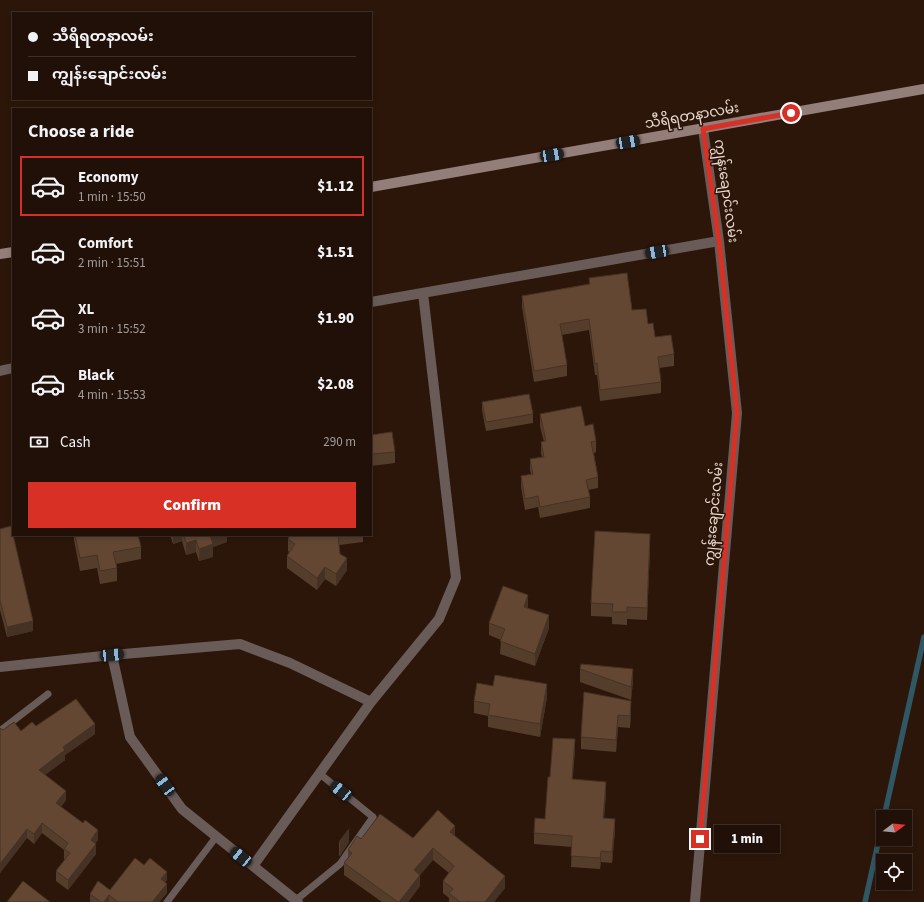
<!DOCTYPE html>
<meta charset="utf-8">
<style>
:root{--surface:#211008;--page:#291912;--text:#f1f3f6;--muted:#a29d9c;--line:#3e3029;--accent:#d93025}
body{margin:0;font-family:"Source Sans 3","Noto Sans Myanmar",sans-serif;background:var(--page);color:var(--text);height:100vh;display:flex;flex-direction:column;font-size:15px;white-space:nowrap}
*{box-sizing:border-box;margin:0}
p{font-size:13px;color:var(--muted)}
.icon{flex:none;width:22px;height:22px;fill:none;stroke:currentColor;stroke-width:2;stroke-linecap:round;stroke-linejoin:round}
.map{position:relative;flex:1;overflow:hidden}
.details{position:absolute;left:12px;top:108px;width:360px;height:428px;display:flex;flex-direction:column;background:var(--surface);border-radius:0px;box-shadow:0 2px 6px #0003,0 0 0 1px var(--line)}
.details>*{flex:none}
.hud{position:absolute;left:12px;top:12px;width:360px;height:88px;border-radius:0px;box-shadow:0 2px 6px #0003,0 0 0 1px var(--line);display:grid;align-content:center;height:88px;padding:0 16px;background:var(--surface)}
.needle{width:26px;rotate:74deg}
.controls{position:absolute;left:876px;top:810px;display:grid;gap:8px}
.controls a{display:grid;place-items:center;width:36px;height:36px;border-radius:0px;background:var(--surface);box-shadow:0 2px 6px #0003,0 0 0 1px var(--line);font-size:20px}
.end{position:absolute;width:18px;height:18px;margin:-9px;border:5px solid #d93025;background:#fff;box-shadow:0 0 0 2px #fff}
.from{border-radius:50%}
.bubble{position:absolute;height:28px;border-radius:0px;background:var(--surface);box-shadow:0 2px 6px #0003,0 0 0 1px var(--line);font-size:13px;font-weight:800;line-height:28px;text-align:center}
.car{position:absolute;width:12px;height:24px;margin:-12px -6px;border-radius:5px;box-shadow:0 0 3px 1px #0007;background:linear-gradient(#222 24%,#8ab4d8 0 40%,#222 0 76%,#8ab4d8 0 86%,#222 0)}
.hud b{display:flex;align-items:center;gap:14px;height:38px;font-size:15px}
.hud b+b{border-top:1px solid var(--line)}
.hud i{width:10px;height:10px;background:var(--text)}
ul{padding:0;list-style:none}
li{display:flex;align-items:center;gap:12px;height:60px;margin:0 8px 6px;padding:0 8px;border:2px solid transparent;border-radius:0px}
li div{flex:1}
li b{display:block;font-size:15px}
li em{font-style:normal;font-weight:800}
li.selected{border-color:var(--accent)}
li>.icon{width:36px;height:36px;stroke-width:1.5}
h2{padding:0 16px;font-size:18px;line-height:48px}
.pay{display:flex;align-items:center;gap:10px;height:44px;padding:0 16px;font-size:15px}
.pay p{margin-inline-start:auto}
.action{display:flex;gap:8px;margin-top:auto;padding:8px 16px}
.action a{flex:1;height:46px;border-radius:0px;background:var(--accent);color:#fff;font-size:16px;font-weight:800;line-height:46px;text-align:center}
.map>svg:first-child{display:block}
.lines{fill:none;stroke-linecap:round;stroke-linejoin:round}
.stream{stroke:#2f5764;stroke-width:5.5}
.service{stroke:#695b58;stroke-width:7}
.minor{stroke:#695b58;stroke-width:10}
.secondary{stroke:#947e7a;stroke-width:10}
.wall{fill:#553d2c}
.shaded-wall{fill:#453224}
.building{fill:#634733;stroke:#453224}
.route{stroke:#d93025;stroke-width:5}
.labels{text-anchor:middle;dominant-baseline:central;stroke-width:3;stroke-linejoin:round;paint-order:stroke}
.street-label{font-size:14px;fill:#eadad2;stroke:#2c160a}
</style>
<div class="map">
<svg width="924" height="902" viewBox="0 0 924 902">
<rect width="100%" height="100%" fill="#2c160a"/>
<g class="lines">
<path class="stream" d="M884,817L924,637
M865,902L883,821"/>
<path class="service" d="M0,731L48,694
M296,900L340,864L373,817L320,774
M167,902L216,837"/>
<path class="minor" d="M371,302L719,241
M0,371L13,368
M112,655L130,737L182,809L298,902
M0,667L112,655L240,644L290,663L371,702
M253,866L371,702L439,619L456,578L423,293
M695,902L737,413L719,241L703,129"/>
<path class="secondary" d="M371,187L924,89
M0,254L13,252"/>
</g>
<path class="wall" d="M589,278L632,310L648,324L655,337L674,354V366L659,368L661,382V393L600,401L597,375H595L589,330L562,335L567,365V376L534,382L522,307V296L589,284Z
M482,402L533,414V423L486,431L482,410Z
M540,414L585,426L596,441V452L594,453L598,477V488L588,490L590,497V508L540,518L538,507L525,510L521,487V476L531,474L530,470V459L542,457L541,454V442H544L540,426Z
M371,435L395,452V463L371,466Z
M0,529L33,631L7,637L0,610Z
M74,535H138L141,547V559L116,564L117,568V581L100,584L97,568L80,571L74,540Z
M170,535H227V542L213,547V557L199,561L196,552L186,555L182,541L173,544Z
M290,535H363V542L339,545L340,554L347,570L336,586L325,579L317,590L287,568V556L289,552L288,551V539Z
M650,547L647,620L627,619V625L612,624V617L591,616V603Z
M528,608L549,628L535,666L500,654L501,640L489,635V623Z
M580,669L633,681L631,700L580,682Z
M584,692L631,713L630,728L618,727L616,752L581,749V737Z
M547,697L540,737L488,727V716L474,713V701Z
M36,726L95,734L65,755V760L45,775L66,800L61,807L98,840L95,843L96,854L68,890L56,881V871L65,859H64V850L42,833L34,844L27,838L0,873V728L3,730L21,731Z
M575,750L572,779L606,793L604,818L615,830L612,863L601,862L600,869L571,867L572,847L534,844V833L545,819L550,777Z
M455,836L505,888L494,902H449V898L443,893V881L449,873L433,860L420,875V886L408,902H382L344,875V863L348,858V850L361,839L413,838Z
M339,842H349L340,856L339,855Z
M144,865L167,880L165,882L167,893L159,902H90V894L110,890Z"/>
<path class="shaded-wall" d="M650,534V547L647,620V608Z
M173,535H182V541L173,544Z
M210,535H227V542L213,547V557L199,561V549Z
M196,540V552L186,555V543Z
M347,558V570L336,586V574Z
M325,567V579L317,590V578Z
M528,595V607L524,619V607Z
M549,615V628L535,666V654Z
M33,621V631L7,637V627Z
M633,669V681L631,700V687Z
M547,684V697L540,737V724Z
M631,701V713L630,728V716Z
M618,715V727L616,752V740Z
M95,724V734L65,755V760L39,779V770L63,747Z
M575,739V750L572,790V779Z
M606,782V793L603,829V818Z
M66,791V800L56,813V803Z
M615,819V830L612,863V852Z
M42,823V833L34,844V834Z
M455,826V838L450,832Z
M27,829V838L0,873V864Z
M349,829V842L340,856V843Z
M98,830V840L91,849V840Z
M96,844V854L68,890V880Z
M433,848V860L420,875V886L408,902H399L414,870Z
M601,851V862L600,869V858Z
M167,872V880L161,887V879Z
M505,876V888L494,902H485Z
M167,884V893L159,902H152Z
M109,895V902H104Z"/>
<path class="building" d="M627,273L632,310L646,309L648,324L653,323L655,337L671,335L674,354L658,357L661,382L600,390L597,363L595,364L589,319L560,324L567,365L534,371L522,296L590,284L589,278Z
M529,394L533,414L486,422L482,402Z
M581,406L585,426L593,424L596,441L591,442L598,477L586,480L590,497L540,507L538,496L525,499L521,476L533,474L530,459L544,457L541,442L546,441L540,414Z
M392,432L395,452L371,454V435Z
M11,526L33,621L7,627L0,600V529Z
M595,531L650,534L647,608L627,607V612H612L613,604L591,603Z
M75,535H138L141,547L113,552L117,568L100,571L97,555L80,558Z
M184,535H211H210L213,544L199,549L196,540L186,543Z
M290,535H338L340,554L347,558L336,574L325,567L317,578L287,556L295,544L288,539Z
M503,586L528,595L524,607L549,615L535,654L500,641L505,629L489,623Z
M581,664L633,669L631,687L580,669Z
M495,675L547,684L540,724L488,715L490,704L474,701L477,683L493,686Z
M584,692L631,701L630,716L618,715L616,740L581,737Z
M76,699L95,724L63,747L65,750L39,770L66,791L56,803L83,823L85,820L98,830L91,840L96,844L68,880L56,871L70,853L64,849L68,843L42,823L34,834L27,829L0,864V728L3,730L14,722L21,731L32,722L36,726Z
M553,738L575,739L572,779L606,782L603,818L615,819L612,852L601,851L600,858L571,856L572,836L534,833L535,818L545,819L548,777H550Z
M438,810L455,826L450,832L505,876L485,902H469L468,901V902H460L449,893L453,889L443,881L454,866L433,848L414,870L420,875L399,902H398L344,863L352,853L348,850L357,836L361,839L380,814L413,838Z
M349,829L340,843L339,842Z
M135,858L144,865L150,858L167,872L161,879L167,884L152,902H118L109,895L104,902H101L90,894L98,881L110,890Z
M23,881L50,902H7Z"/>
<g class="lines">
<path class="route" d="M700,839L737,413L719,241L703,129L791,113"/>
</g>
<g class="labels">
<g class="street-label">
<text transform="translate(692 116) rotate(-10)">သီရိရတနာလမ်း</text>
<text transform="translate(726 191) rotate(82)">ကျွန်းချောင်းလမ်း</text>
<text transform="translate(714 514) rotate(-85)">ကျွန်းချောင်းလမ်း</text>
</g>
</g>
</svg>
<div class="controls">
<a><svg class="needle" viewBox="-14 -14 28 28"><path d="M0-13l5 13h-10z" fill="#e53935"/><path d="M0 13l5-13h-10z" fill="#a29d9c"/></svg></a>
<a><svg class="icon" aria-label="locate" viewBox="0 0 24 24"><circle cx="12" cy="12" r="6"/><path d="M12 2v4M12 18v4M2 12h4M18 12h4"/></svg></a>
</div>
<i class="end from" style="left:791px;top:113px"></i>
<i class="end" style="left:700px;top:839px"></i>
<div class="bubble" style="left:714px;top:825px;width:66px">1 min</div>
<i class="car" style="left:628px;top:142px;rotate:80deg"></i>
<i class="car" style="left:552px;top:155px;rotate:80deg"></i>
<i class="car" style="left:657px;top:252px;rotate:260deg"></i>
<i class="car" style="left:112px;top:655px;rotate:85deg"></i>
<i class="car" style="left:165px;top:785px;rotate:324deg"></i>
<i class="car" style="left:341px;top:791px;rotate:309deg"></i>
<i class="car" style="left:241px;top:857px;rotate:309deg"></i>
<div class="hud">
<b><i class="from"></i>သီရိရတနာလမ်း</b>
<b><i></i>ကျွန်းချောင်းလမ်း</b>
</div>
<section class="details">
<h2>Choose a ride</h2>
<ul>
<li class="selected"><svg class="icon" aria-label="car" viewBox="0 0 24 24"><path d="M5 17H2v-5l4-1 3-4h7l3 4 3 1v5h-3M9 17h6M6 11h13"/><circle cx="7" cy="17" r="2"/><circle cx="17" cy="17" r="2"/></svg><div><b>Economy</b><p>1 min · 15:50</p></div><em>$1.12</em></li>
<li><svg class="icon" aria-label="car" viewBox="0 0 24 24"><path d="M5 17H2v-5l4-1 3-4h7l3 4 3 1v5h-3M9 17h6M6 11h13"/><circle cx="7" cy="17" r="2"/><circle cx="17" cy="17" r="2"/></svg><div><b>Comfort</b><p>2 min · 15:51</p></div><em>$1.51</em></li>
<li><svg class="icon" aria-label="car" viewBox="0 0 24 24"><path d="M5 17H2v-5l4-1 3-4h7l3 4 3 1v5h-3M9 17h6M6 11h13"/><circle cx="7" cy="17" r="2"/><circle cx="17" cy="17" r="2"/></svg><div><b>XL</b><p>3 min · 15:52</p></div><em>$1.90</em></li>
<li><svg class="icon" aria-label="car" viewBox="0 0 24 24"><path d="M5 17H2v-5l4-1 3-4h7l3 4 3 1v5h-3M9 17h6M6 11h13"/><circle cx="7" cy="17" r="2"/><circle cx="17" cy="17" r="2"/></svg><div><b>Black</b><p>4 min · 15:53</p></div><em>$2.08</em></li>
</ul>
<div class="pay"><svg class="icon" aria-label="cash" viewBox="0 0 24 24"><path d="M3 7h18v10H3z"/><circle cx="12" cy="12" r="2"/></svg>Cash<p>290 m</p></div>
<div class="action"><a>Confirm</a></div>
</section>
</div>
